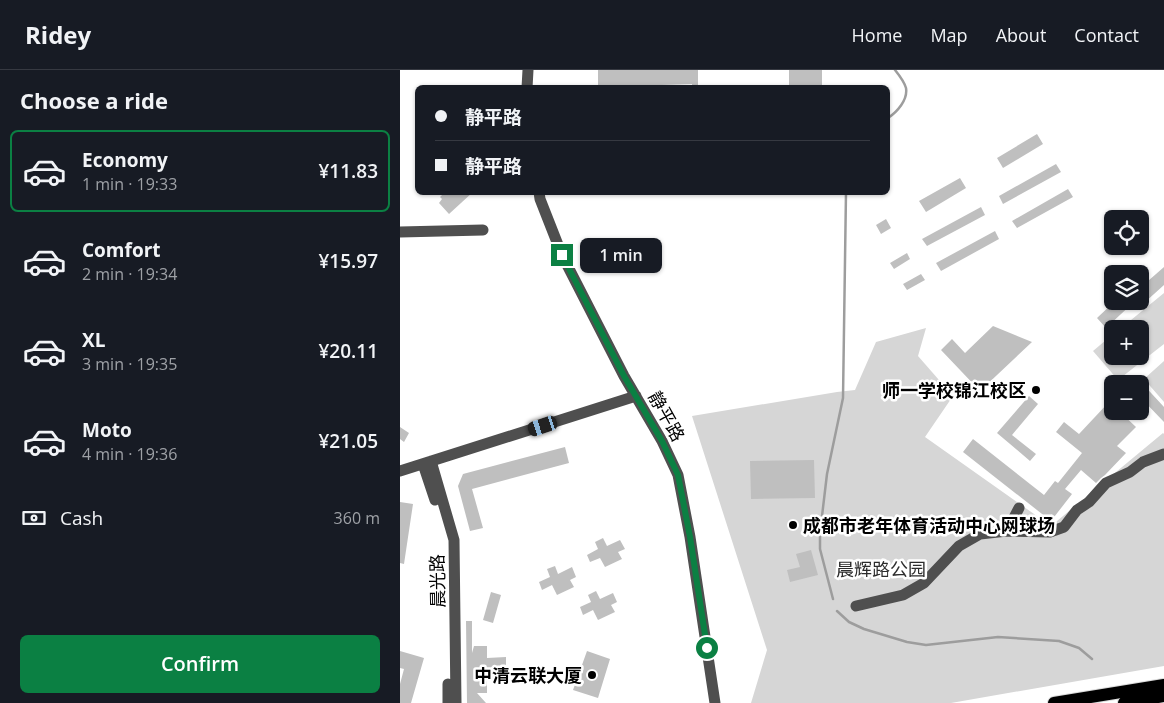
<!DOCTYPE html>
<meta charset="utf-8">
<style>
:root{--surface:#171b24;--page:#242831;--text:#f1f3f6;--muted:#9ea1a6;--line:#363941;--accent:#0b8043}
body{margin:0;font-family:"Open Sans","Noto Sans SC",sans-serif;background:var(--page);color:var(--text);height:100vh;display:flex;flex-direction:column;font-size:19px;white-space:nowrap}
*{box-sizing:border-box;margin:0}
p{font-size:16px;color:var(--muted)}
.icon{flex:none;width:28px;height:28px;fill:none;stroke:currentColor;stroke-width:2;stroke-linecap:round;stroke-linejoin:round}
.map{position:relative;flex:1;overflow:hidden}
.panel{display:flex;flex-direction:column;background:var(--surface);width:400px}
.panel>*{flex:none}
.banner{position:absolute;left:15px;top:15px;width:475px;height:110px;border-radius:8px;box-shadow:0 1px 4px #0004;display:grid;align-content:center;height:110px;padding:0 20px;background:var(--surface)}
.fabs{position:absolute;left:704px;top:140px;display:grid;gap:10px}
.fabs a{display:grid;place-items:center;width:45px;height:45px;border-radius:8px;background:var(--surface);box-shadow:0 1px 4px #0004;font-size:25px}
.end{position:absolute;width:22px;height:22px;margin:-11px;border:6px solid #0b8043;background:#fff;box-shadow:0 0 0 2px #fff}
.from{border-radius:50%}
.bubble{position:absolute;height:35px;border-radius:8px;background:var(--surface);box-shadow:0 1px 4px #0004;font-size:16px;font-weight:600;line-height:35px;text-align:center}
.car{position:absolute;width:15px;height:30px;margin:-15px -8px;border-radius:6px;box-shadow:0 0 4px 1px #0007;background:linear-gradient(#222 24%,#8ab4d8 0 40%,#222 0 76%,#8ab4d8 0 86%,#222 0)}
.banner b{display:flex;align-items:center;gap:18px;height:48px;font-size:19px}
.banner b+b{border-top:1px solid var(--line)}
.banner i{width:12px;height:12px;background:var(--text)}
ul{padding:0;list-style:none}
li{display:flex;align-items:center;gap:15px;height:82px;margin:0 10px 8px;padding:0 10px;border:2px solid transparent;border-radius:8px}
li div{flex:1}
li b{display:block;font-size:19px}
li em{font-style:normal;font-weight:600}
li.on{border-color:var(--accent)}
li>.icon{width:45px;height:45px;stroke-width:1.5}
h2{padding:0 20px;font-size:22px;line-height:60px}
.pay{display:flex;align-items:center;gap:12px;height:55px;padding:0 20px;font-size:19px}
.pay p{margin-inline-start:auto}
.action{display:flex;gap:10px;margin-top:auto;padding:10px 20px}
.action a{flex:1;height:58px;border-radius:8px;background:var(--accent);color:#fff;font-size:20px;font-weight:600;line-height:58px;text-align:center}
header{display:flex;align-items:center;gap:30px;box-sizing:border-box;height:70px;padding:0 25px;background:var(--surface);border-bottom:1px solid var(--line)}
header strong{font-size:24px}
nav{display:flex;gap:28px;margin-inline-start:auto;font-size:18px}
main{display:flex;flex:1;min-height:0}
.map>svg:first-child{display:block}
.green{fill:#d6d6d6}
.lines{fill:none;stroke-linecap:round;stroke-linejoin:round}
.stream{stroke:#9d9d9d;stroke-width:2.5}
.building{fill:#bfbfbf}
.major-casing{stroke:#dbdbdb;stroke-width:14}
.minor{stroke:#4f4f4f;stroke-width:11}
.major{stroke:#000;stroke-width:12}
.route{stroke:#0b8043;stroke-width:6}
.poi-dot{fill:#000;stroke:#fff;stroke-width:2}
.labels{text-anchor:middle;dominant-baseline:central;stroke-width:5;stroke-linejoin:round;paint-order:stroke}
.poi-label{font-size:18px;font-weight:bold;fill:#000;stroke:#fff;text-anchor:end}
.street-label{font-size:18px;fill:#000;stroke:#fff}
.park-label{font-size:18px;fill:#2d2d2d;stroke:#fff}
</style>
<header>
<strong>Ridey</strong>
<nav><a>Home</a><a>Map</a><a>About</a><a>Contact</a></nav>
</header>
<main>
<section class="panel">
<h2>Choose a ride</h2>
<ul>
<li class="on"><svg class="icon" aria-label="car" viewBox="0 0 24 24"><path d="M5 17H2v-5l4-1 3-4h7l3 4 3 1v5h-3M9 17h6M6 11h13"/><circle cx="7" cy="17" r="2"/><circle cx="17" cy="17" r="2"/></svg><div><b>Economy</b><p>1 min · 19:33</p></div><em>¥11.83</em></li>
<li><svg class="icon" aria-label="car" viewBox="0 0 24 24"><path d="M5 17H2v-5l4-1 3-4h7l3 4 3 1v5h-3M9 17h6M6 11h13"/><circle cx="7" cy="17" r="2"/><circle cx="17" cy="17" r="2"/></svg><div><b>Comfort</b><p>2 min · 19:34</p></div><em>¥15.97</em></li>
<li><svg class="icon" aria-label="car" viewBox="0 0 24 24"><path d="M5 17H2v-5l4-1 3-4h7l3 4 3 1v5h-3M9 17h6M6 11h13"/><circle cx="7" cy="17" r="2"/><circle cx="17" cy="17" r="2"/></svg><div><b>XL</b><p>3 min · 19:35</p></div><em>¥20.11</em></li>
<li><svg class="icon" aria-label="car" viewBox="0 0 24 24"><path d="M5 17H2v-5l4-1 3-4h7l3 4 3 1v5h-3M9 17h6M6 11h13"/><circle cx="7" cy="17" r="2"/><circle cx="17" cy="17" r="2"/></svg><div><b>Moto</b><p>4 min · 19:36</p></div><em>¥21.05</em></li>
</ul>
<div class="pay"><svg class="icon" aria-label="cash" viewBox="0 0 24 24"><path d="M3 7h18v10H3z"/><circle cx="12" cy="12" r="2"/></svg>Cash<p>360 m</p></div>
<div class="action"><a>Confirm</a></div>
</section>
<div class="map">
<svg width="764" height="633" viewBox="0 0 764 633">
<rect width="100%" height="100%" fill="#fff"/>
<path class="green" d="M764,223V274L718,310L693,281L712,265V286H740V259H720Z
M526,258L518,286L553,326L525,367L651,456L763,363L764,364V596L551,633H351L367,580L292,346L437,322L455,320L476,272Z
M764,291V332L744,309Z"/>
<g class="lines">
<path class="stream" d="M488,48C497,42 508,30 506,18C504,11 499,5 495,0
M433,529L420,479V463L427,404L443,328L446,122
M437,541L449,552L464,559L507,572L526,575L598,567L659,571L679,578L692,589"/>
</g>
<path class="building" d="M198,0H298V18H292V14L262,15V17L209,18V15H198Z
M389,0H422V18H389Z
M637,64L643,74L603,98L597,88Z
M656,94L661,102L603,134L599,126Z
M560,108L566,118L526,142L519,131Z
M668,119L673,127L617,158L612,151Z
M45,122H73L49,144L39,133L42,129L40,127Z
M581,137L585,145L527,176L522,169Z
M486,149L491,158L481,164L476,155Z
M595,161L599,169L541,201L536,193Z
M507,183L510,189L494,199L490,193Z
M764,197V215L744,233L740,228V218Z
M521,204L525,210L507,220L503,214Z
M715,231H735L706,258L697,248Z
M593,256L632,272L580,321L541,280L552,269L565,283Z
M740,311L764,337V352L740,327Z
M629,326L638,334L612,365L636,384L630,391L597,363Z
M709,332L712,335V341H719L736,357L717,376L726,383L705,405L701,408L696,413L681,400L665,419L672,424L651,451L563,382L573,369L644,425L655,411L658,413L682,383L656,362L664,352L679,364Z
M0,357L9,363L4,372L0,369Z
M165,377L169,393L72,419L83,458L70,461L58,416L63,404Z
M414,390L415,428L351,429L350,391Z
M0,432L13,434L4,494L0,493Z
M203,468L207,476L220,470L225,479L218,482L222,489L205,497L200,488L190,492L187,485L198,479L195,472Z
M411,480L418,505L390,512L387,500L400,497L396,484Z
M155,496L158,504L172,497L176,507L170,510L174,517L157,525L152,515L142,520L139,512L150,507L147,499Z
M196,521L200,529L213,523L217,532L211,535L215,542L198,550L193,540L183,545L180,537L191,532L188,525Z
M91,522L101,525L93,553L83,550Z
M66,551H72V583L74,576H87V588L106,587V609L87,610V623H77L86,633H67Z
M0,581L24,588L11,633H0V614L4,599L0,598Z
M187,581L210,589L198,628L173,620Z"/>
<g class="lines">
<defs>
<path id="major" d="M654,633L764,615
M724,633L764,626"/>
</defs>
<use href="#major" class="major-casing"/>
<path class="minor" d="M127,18L128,0
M139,122L140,129L162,185L224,306L262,371L278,405L290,467L315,633
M0,162L83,160
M31,391L54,470L56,633
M23,394L35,430
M0,401L236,326
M607,461L619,438
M456,536L503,525L524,513L559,476L580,464L607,461L650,462L664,457L677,440L689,432L706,413L730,402L743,392L764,384
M48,614V633"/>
<use href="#major" class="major"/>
</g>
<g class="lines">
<path class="route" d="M162,185L224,306L262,371L278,405L290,467L307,578"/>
</g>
<g class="poi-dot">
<circle cx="636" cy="320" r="5"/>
<circle cx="393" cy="455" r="5"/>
<circle cx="192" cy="605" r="5"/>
</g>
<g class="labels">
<g class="poi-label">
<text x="626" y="320">师一学校锦江校区</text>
<text x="403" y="455" text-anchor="start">成都市老年体育活动中心网球场</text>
<text x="182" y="605">中清云联大厦</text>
</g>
<g class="street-label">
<text transform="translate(267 346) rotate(61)">静平路</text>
<text transform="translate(37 511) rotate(-91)">晨光路</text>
</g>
<g class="park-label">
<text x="481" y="499">晨辉路公园</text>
</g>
</g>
</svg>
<div class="fabs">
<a><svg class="icon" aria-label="locate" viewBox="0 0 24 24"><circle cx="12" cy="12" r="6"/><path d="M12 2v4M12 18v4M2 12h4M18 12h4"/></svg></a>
<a><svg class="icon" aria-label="layers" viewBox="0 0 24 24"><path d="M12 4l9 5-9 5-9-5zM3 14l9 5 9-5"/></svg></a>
<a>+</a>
<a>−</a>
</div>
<i class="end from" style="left:307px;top:578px"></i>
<i class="end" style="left:162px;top:185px"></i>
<div class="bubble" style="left:180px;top:168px;width:82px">1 min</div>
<i class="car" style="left:143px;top:356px;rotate:252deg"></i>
<div class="banner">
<b><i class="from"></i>静平路</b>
<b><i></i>静平路</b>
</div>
</div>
</main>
